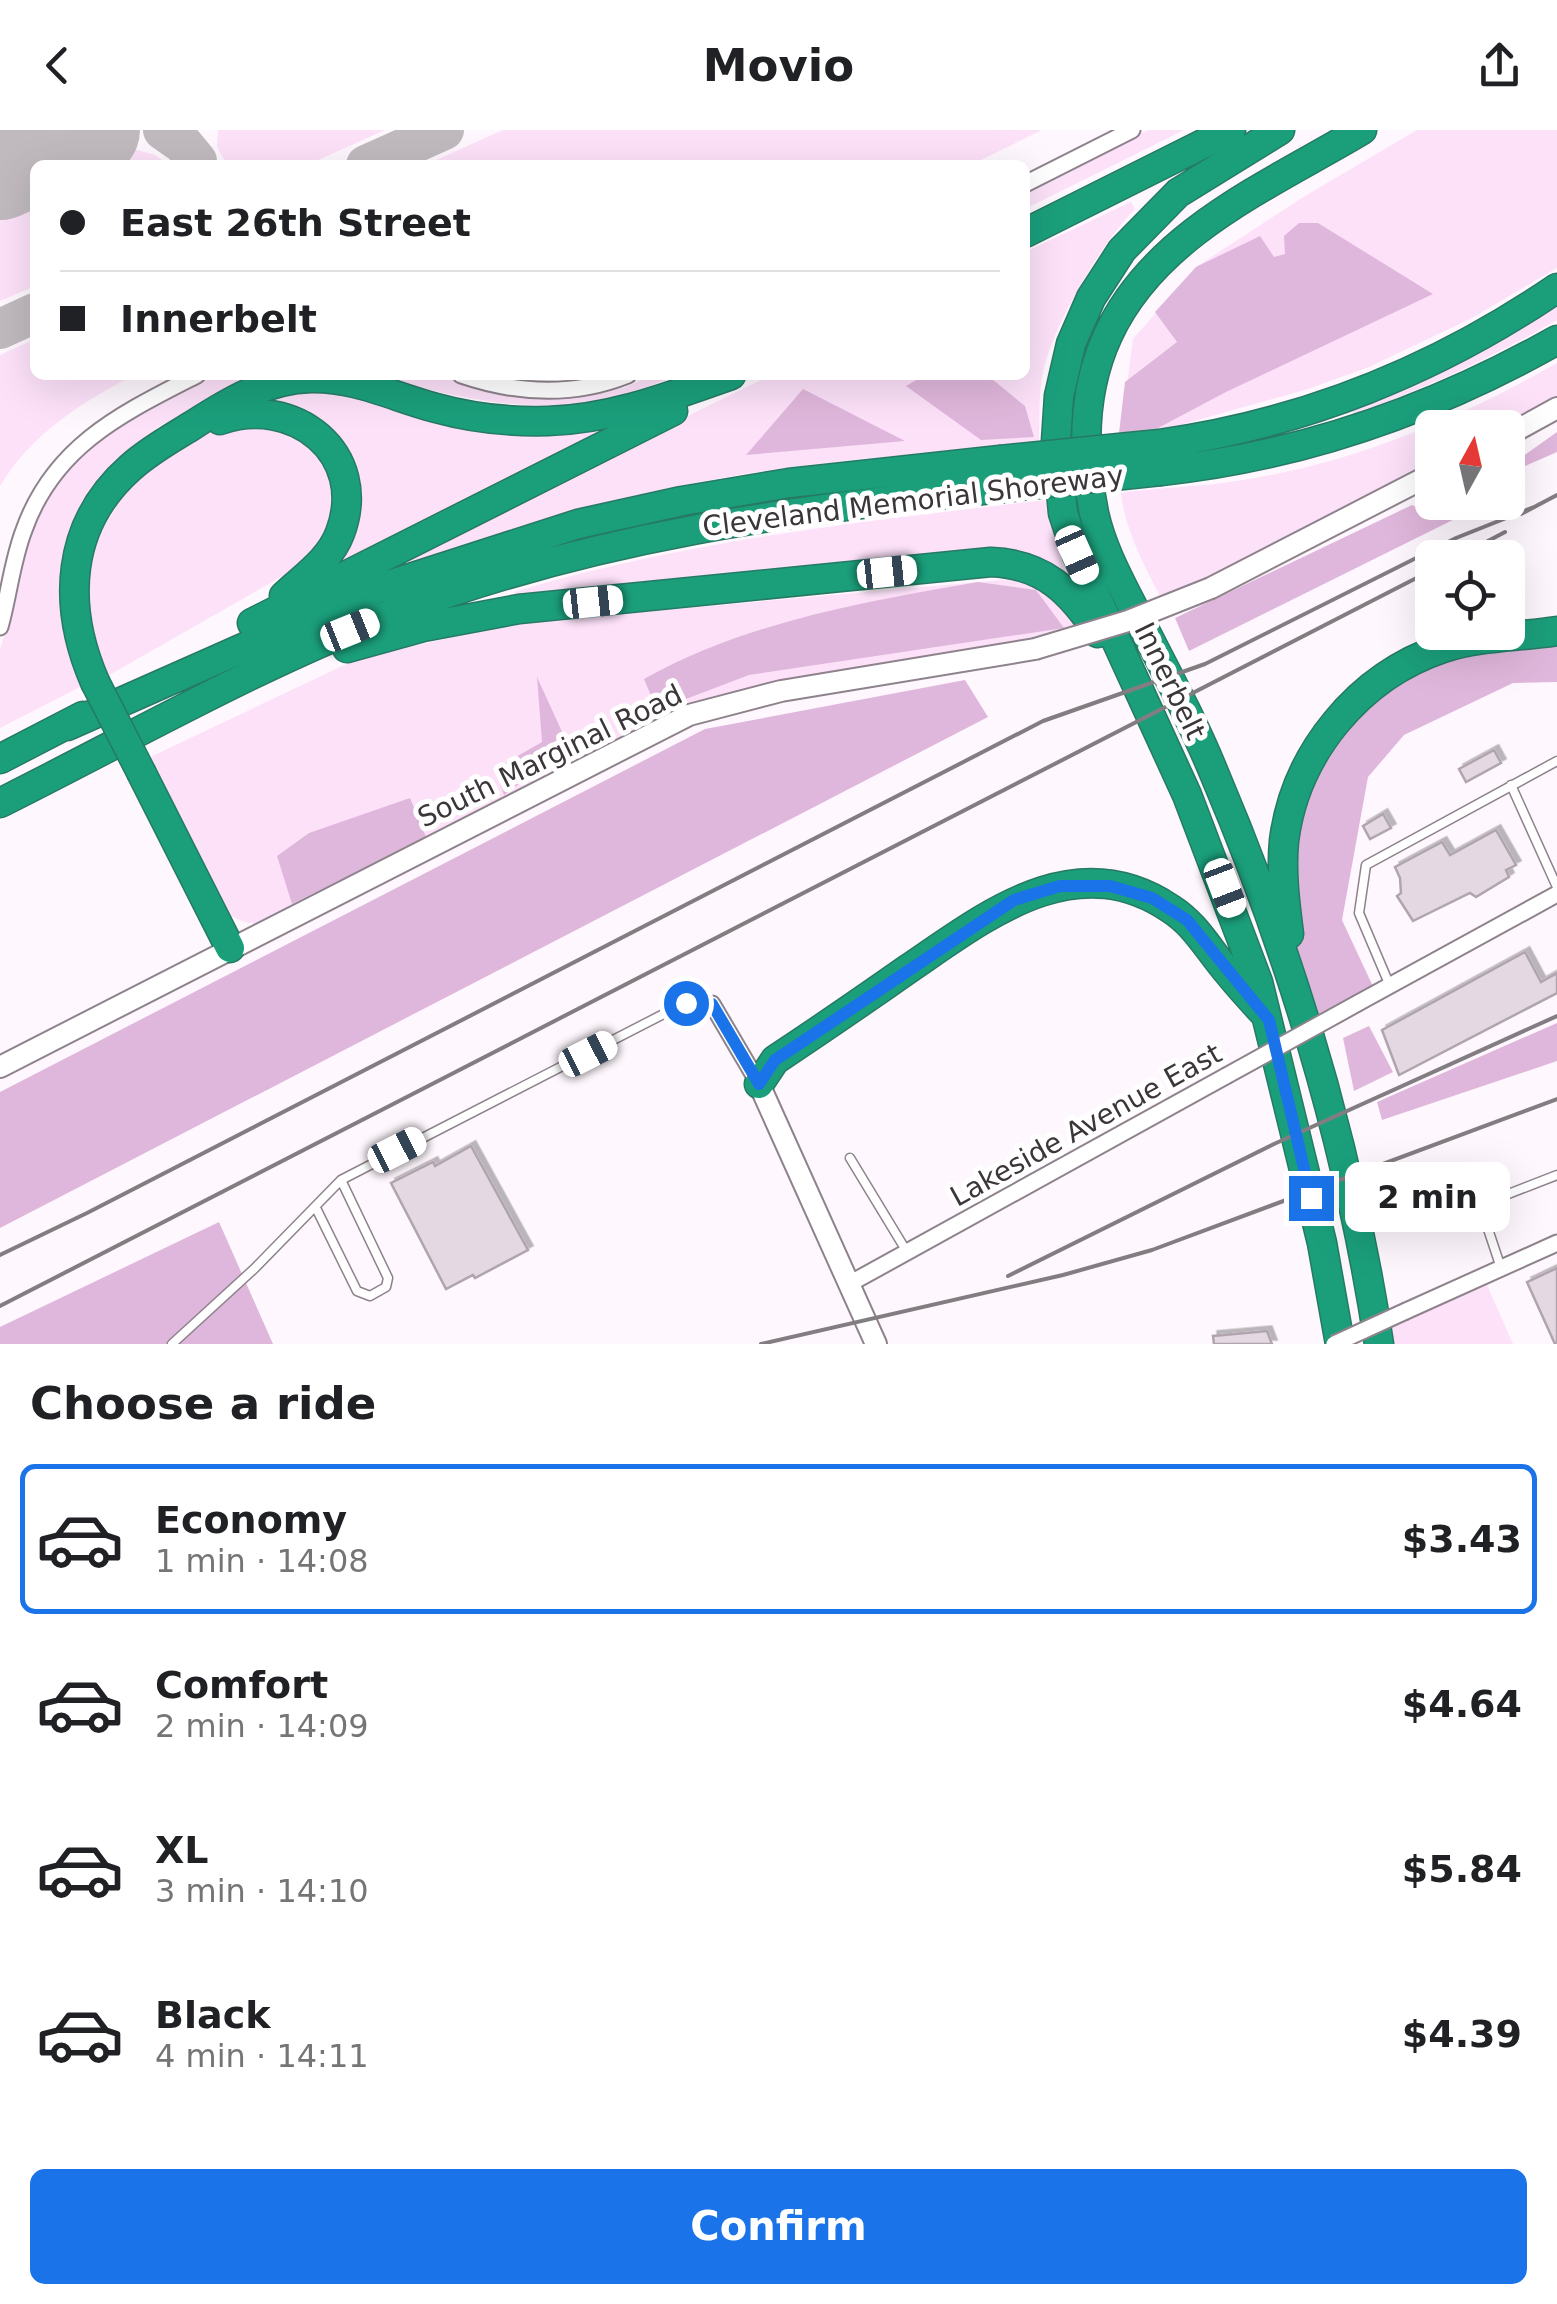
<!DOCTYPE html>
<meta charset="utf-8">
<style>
:root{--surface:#fff;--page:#f6f6f6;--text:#202124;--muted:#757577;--line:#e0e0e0;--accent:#1a73e8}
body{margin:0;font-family:"DejaVu Sans",sans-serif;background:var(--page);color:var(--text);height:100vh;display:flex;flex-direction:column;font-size:38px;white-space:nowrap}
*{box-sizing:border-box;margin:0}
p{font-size:32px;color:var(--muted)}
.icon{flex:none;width:55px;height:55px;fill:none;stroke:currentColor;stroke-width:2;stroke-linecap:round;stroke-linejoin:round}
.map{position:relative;height:1214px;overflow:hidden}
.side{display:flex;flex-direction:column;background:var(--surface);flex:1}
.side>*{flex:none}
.banner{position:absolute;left:30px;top:30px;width:1000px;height:220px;border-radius:15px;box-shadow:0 10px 40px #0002;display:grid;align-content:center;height:220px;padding:0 30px;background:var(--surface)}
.needle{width:65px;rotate:8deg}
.controls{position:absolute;left:1415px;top:280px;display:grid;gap:20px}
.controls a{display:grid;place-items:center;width:110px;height:110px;border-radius:15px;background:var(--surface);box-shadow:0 10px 40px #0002;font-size:50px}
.end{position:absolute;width:45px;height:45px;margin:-22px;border:12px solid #1a73e8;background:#fff;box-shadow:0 0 0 5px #fff}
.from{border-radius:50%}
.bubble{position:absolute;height:70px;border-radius:15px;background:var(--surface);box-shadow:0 10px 40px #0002;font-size:32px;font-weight:700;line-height:70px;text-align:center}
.car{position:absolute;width:30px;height:60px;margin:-30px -15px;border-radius:12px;box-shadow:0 0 8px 2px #0007;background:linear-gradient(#fff 24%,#345 0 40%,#fff 0 76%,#345 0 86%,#fff 0)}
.banner b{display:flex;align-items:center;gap:35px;height:95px;font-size:38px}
.banner b+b{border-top:2px solid var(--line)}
.banner i{width:25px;height:25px;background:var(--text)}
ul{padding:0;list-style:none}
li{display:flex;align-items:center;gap:30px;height:150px;margin:0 20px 15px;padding:0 10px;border:5px solid transparent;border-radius:15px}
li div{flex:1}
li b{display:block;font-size:38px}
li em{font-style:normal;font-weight:700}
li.selected{border-color:var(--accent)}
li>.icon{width:90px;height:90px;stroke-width:1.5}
h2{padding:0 30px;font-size:45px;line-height:120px}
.action{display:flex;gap:20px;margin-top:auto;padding:20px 30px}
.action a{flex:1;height:115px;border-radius:15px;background:var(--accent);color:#fff;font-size:40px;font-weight:700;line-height:115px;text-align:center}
header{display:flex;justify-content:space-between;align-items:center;height:130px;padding:0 30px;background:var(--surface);font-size:45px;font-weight:700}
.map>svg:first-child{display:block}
.green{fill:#fce1f9}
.forest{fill:#e0b7dc}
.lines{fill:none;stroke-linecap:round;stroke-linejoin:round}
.taxiway{stroke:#c0babf;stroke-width:40}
.runway{stroke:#c0babf;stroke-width:98}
.building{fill:#e4d8e2;stroke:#b0a5af;stroke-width:2.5;filter:url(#shadow)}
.service-casing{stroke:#8e838c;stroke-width:11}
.minor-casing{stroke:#8e838c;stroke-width:19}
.tertiary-casing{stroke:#8e838c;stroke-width:24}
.motorway-casing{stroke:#267a64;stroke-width:31}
.service{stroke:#fff;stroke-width:8}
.minor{stroke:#fff;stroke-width:15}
.tertiary{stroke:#fff;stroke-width:20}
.motorway{stroke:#1b9f7b;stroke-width:28}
.rail{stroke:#827d81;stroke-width:4}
.minor-bridge-casing{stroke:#8e838c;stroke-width:19;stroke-linecap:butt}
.tertiary-bridge-casing{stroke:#8e838c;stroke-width:24;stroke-linecap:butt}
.motorway-bridge-casing{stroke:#267a64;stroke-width:31;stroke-linecap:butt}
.minor-bridge{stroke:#fff;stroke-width:15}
.tertiary-bridge{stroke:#fff;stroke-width:20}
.motorway-bridge{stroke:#1b9f7b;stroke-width:28}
.route{stroke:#1a73e8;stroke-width:12}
.labels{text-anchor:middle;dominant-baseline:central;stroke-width:10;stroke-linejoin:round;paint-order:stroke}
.street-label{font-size:28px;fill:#3b363a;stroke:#fff}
</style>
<header><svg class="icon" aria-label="back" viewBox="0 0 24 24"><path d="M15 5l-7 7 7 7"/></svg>Movio<svg class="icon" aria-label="share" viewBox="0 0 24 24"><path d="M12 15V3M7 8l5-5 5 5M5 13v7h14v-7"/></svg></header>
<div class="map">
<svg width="1557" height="1214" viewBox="0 0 1557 1214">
<defs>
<filter id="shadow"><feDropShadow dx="4.5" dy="-4.5" stdDeviation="0" flood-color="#0004"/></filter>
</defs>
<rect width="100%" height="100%" fill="#fef7fd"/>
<path class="green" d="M218,0H385L307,35H227L217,17Z
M503,0H1042L971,35H425Z
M1148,0H1184L1025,79V61Z
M1417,0H1557V138L1470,189L1369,237L1308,259L1155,302L1120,307L1133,209L1196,137L1305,66Z
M134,19L155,25L169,35H94Z
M35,61V156L0,171V77Z
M1131,72L1135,79C1102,112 1053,195 1043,242C1038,264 1040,290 1039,313C941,322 842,328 745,344C629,362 518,396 408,433L407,424L771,245H1025V122Z
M1557,175V190C1491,228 1425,259 1354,284L1351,278L1438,243L1496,213Z
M35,209V245H134C82,272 31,304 0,356V225Z
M1557,233V270L1504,297L1432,298V334L1297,404L1161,468C1144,435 1125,400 1121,363C1161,357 1202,357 1243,350C1353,333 1461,288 1557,233Z
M211,245H265L159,296L121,330L81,388L63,429L68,510L80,557L0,598V519L16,470L32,397L47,371L72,334L104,304Z
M365,245H438L481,259L568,267L624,258L653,245H678C555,296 488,273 365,245Z
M336,258L600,295L601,301L337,434C344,421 356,406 358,391C364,329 318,264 252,273L276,263Z
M243,290L307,308L332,343L334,390L320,416L293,440L104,548L88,509L85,439L113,364L174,318L222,296Z
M1045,370L1066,445L1052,435L1023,423L518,469L514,462C688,410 866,391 1045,370Z
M1013,449C1047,459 1061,462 1076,496L1052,506L741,560L697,574L292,774C266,801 253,797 222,782L146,629L355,530L508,494Z
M1483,1146L1513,1214H1379L1376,1195Z"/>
<path class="forest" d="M1299,93H1318L1433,164L1226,262L1158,298L1119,303L1125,252L1177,212L1155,182L1196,137L1260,106L1274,127L1285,124L1284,106Z
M925,245H987L1025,276L1034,307L981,310L906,256Z
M803,259L905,311L746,325Z
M1557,302V322L1518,339L1508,360V337Z
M1466,372L1487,373L1189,521L1175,488L1412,375L1427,382Z
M978,452L1036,460L1064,498L749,545L657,580L644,549C746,492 863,472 978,452Z
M1557,510V552L1513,553L1404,605L1368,647L1342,790L1376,863L1311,899L1294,855L1283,751L1306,637L1408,533Z
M537,547L569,617L504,665L495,639L542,612Z
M965,550L988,587L0,1098V962L705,599Z
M410,668L426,707L292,774L277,726L309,703Z
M1557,893V931L1382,990L1377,972Z
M1369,896L1393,942L1354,961L1343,908Z
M219,1092L273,1214H0V1197Z"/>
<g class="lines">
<path class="taxiway" d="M163,0L183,14L197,31
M72,9L97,0
M366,35L444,0
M0,199L35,183"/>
<path class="runway" d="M0,41L91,0"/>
</g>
<path class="building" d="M1494,620L1501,633L1466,652L1459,639Z
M1383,684L1391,698L1370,709L1363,696Z
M1496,700L1516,735L1506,740L1509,747L1476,767L1470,763L1413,791L1397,766L1401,763L1400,748L1395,737L1442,712L1450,725Z
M1525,822L1541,852L1557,843V863L1399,945L1382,900Z
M471,1016L528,1120L475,1148L473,1145L446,1159L391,1053L433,1032L435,1036Z
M1557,1138V1214H1555L1527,1152Z
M1267,1201L1272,1214H1214L1213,1206Z"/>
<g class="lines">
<defs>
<path id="service" d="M1511,655L1557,757
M1390,856L1359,783L1366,735L1557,631
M850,1028L907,1122
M316,1078L357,1161L370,1166L386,1157L388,1148L341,1050
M1501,1138L1480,1075L1557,1045
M172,1214L254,1139L341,1050L685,873L700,871L712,874"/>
<path id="minor" d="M1025,54L1132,0
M461,245C517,264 573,267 628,245
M0,497C9,465 12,431 24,400C54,315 123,283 197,245
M1358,873L1557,764
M712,874L759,954
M849,1154L1226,946
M1406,1181L1557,1113"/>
<path id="tertiary" d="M1508,305L1557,278
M1211,458L1432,344
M0,937L689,585L781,561L1035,519
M759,954L876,1214"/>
<path id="motorway" d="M1280,0L1178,63L1122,120L1091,168L1071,214L1059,266L1056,311L1063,383L1077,425L1187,665L1258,852L1322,1113L1340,1214
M1362,0C1270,55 1155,103 1108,205C1082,261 1082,323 1094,383C1102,420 1121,453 1138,487C1164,538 1192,589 1214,643C1292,826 1349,1017 1379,1214
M1025,103L1231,0
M220,290C293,264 370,323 340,403C330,430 304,447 284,466
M1159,314C1302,294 1437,240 1557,158
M1161,341C1303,326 1433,280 1557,210
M252,493L673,281
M347,518L423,497L519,479L991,432C1043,434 1071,461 1098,503
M95,552C62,476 65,395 131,337C150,320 172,308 193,295C230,271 267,249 311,248C356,247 394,267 436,278C472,288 511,292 548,291C613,289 671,266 731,245
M67,596L376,459L578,394L682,371L789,353L1000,330
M0,629L83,586
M142,644L230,818
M0,673C130,608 259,534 395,482C591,407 795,379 1002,358
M1289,804C1285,773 1281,742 1284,711C1295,623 1359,546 1443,518C1480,506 1519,507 1557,501
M759,954L775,930C820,900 864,870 908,839C986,786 1075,714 1171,779C1196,795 1208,819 1227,841C1238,855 1250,868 1262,881"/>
</defs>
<use href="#service" class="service-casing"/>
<use href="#minor" class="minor-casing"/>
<use href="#tertiary" class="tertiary-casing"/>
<use href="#motorway" class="motorway-casing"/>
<use href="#service" class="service"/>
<use href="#minor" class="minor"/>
<use href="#tertiary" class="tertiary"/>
<use href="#motorway" class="motorway"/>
<path class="rail" d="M1521,384L1557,365
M1456,428L1505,402
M0,1125L87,1083L1043,591L1205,534L1456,408L1534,377
M1008,1146L1274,1014L1557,886
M0,1176L1432,440
M761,1214L1063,1145L1152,1120L1557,969"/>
<defs>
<path id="minor-bridge" d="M1226,946L1358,873
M1334,1214L1406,1181"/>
<path id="tertiary-bridge" d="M1035,519L1128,491L1211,458"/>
<path id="motorway-bridge" d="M1000,330L1159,314
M1002,358L1161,341
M95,552L142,644"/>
</defs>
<use href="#minor-bridge" class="minor-bridge-casing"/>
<use href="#tertiary-bridge" class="tertiary-bridge-casing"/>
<use href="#motorway-bridge" class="motorway-bridge-casing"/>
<use href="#minor-bridge" class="minor-bridge"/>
<use href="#tertiary-bridge" class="tertiary-bridge"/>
<use href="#motorway-bridge" class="motorway-bridge"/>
</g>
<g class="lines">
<path class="route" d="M686,873L700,870L712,874L759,954L775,930L1014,770L1060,756H1110L1152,768L1187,790L1269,890L1311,1068"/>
</g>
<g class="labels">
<g class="street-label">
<text transform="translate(913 371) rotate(-7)">Cleveland Memorial Shoreway</text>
<text transform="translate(1170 551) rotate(64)">Innerbelt</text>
<text transform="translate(550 626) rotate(-26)">South Marginal Road</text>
<text transform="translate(1086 995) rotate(-29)">Lakeside Avenue East</text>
</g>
</g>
</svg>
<div class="controls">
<a><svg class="needle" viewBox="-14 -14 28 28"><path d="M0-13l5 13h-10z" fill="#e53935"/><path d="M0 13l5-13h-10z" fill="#757577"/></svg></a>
<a><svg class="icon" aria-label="locate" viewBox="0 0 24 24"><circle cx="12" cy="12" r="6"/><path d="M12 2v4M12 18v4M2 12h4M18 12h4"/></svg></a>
</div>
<i class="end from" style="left:686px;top:873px"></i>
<i class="end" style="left:1311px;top:1068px"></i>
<div class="bubble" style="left:1345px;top:1032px;width:165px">2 min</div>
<i class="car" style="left:1077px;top:425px;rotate:156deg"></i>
<i class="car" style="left:887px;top:442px;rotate:84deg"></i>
<i class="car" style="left:593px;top:472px;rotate:84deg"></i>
<i class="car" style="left:350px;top:500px;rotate:68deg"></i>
<i class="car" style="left:1225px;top:758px;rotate:159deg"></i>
<i class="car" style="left:588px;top:924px;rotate:63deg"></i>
<i class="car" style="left:397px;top:1020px;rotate:63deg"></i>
<div class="banner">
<b><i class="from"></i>East 26th Street</b>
<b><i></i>Innerbelt</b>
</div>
</div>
<section class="side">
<h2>Choose a ride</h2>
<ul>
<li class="selected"><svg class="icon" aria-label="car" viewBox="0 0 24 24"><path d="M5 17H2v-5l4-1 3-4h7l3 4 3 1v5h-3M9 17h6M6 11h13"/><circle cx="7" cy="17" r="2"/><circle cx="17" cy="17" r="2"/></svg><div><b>Economy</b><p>1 min · 14:08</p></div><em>$3.43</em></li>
<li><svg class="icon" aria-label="car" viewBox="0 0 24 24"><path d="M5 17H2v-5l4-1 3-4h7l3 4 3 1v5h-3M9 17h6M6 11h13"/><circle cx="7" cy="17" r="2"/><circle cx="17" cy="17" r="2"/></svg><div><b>Comfort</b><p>2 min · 14:09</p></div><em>$4.64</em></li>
<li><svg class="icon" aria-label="car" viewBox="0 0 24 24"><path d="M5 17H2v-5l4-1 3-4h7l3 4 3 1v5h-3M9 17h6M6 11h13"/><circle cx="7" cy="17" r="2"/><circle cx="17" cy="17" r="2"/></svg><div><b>XL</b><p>3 min · 14:10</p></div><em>$5.84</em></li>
<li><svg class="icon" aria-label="car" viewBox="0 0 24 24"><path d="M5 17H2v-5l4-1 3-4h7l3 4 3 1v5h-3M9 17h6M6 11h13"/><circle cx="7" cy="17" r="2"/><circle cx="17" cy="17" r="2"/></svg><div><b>Black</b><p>4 min · 14:11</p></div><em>$4.39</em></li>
</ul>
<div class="action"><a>Confirm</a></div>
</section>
